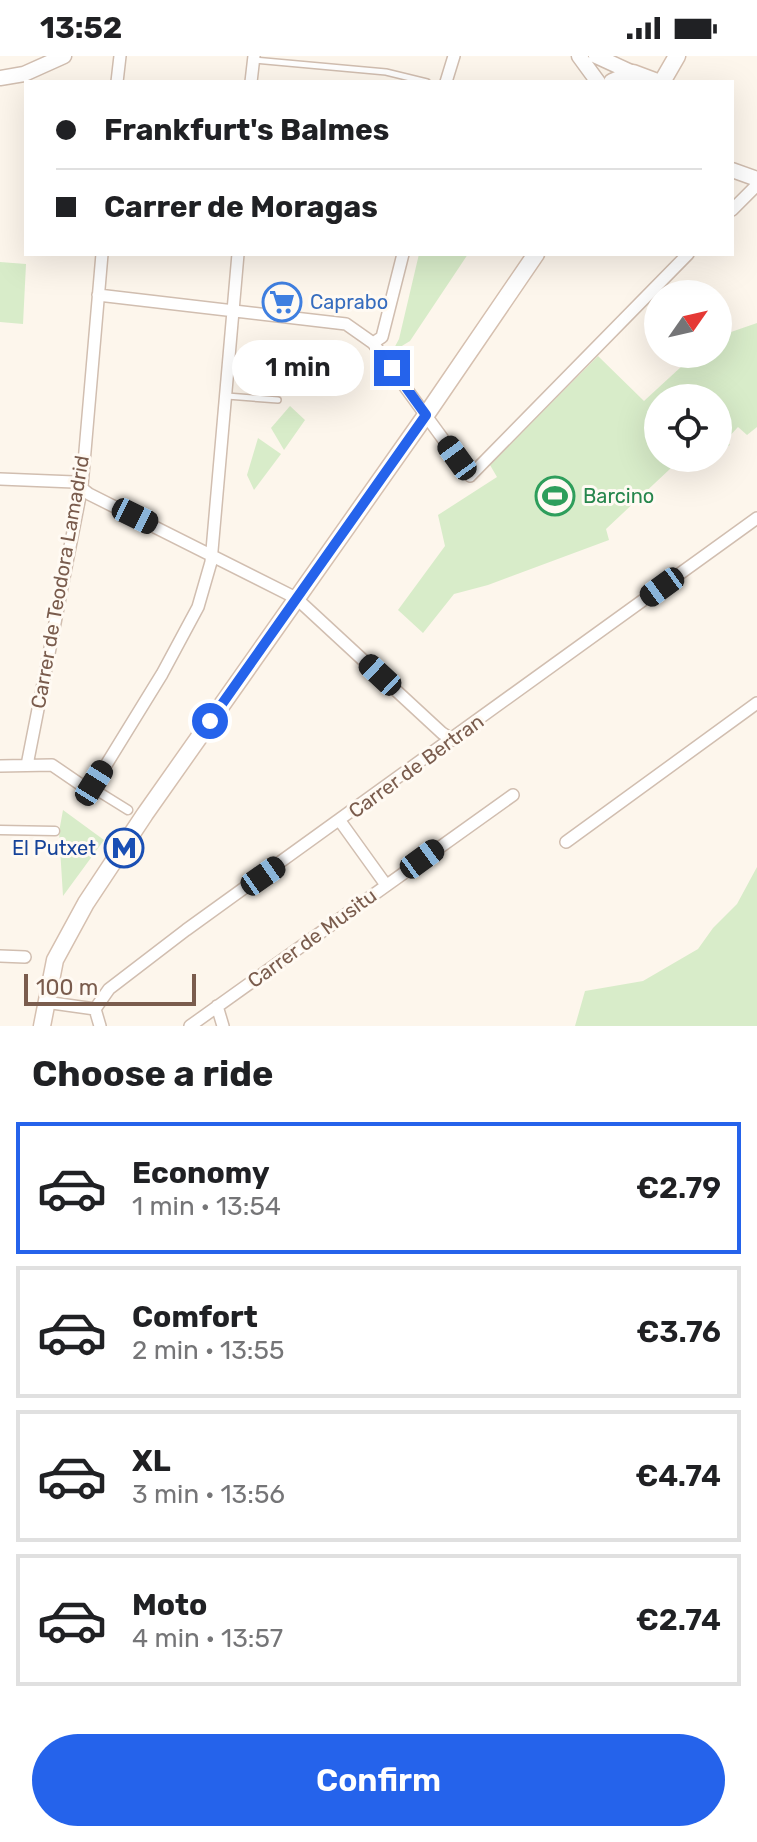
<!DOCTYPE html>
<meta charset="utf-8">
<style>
:root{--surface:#fff;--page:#f2f2f2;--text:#202124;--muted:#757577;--line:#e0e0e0;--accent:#2563eb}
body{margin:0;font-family:Rubik,sans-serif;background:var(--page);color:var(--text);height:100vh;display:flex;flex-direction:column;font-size:30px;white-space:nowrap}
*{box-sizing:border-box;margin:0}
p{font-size:26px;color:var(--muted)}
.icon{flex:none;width:44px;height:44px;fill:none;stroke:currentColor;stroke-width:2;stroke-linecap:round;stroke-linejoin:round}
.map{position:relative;height:970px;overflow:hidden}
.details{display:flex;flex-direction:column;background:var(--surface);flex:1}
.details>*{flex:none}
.hud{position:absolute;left:24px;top:24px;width:710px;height:176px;border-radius:0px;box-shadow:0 8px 32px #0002;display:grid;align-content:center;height:176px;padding:0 32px;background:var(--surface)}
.needle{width:52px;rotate:56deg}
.fabs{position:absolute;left:644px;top:224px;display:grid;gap:16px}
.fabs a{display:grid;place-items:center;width:88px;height:88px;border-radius:50%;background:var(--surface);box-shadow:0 8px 32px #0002;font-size:40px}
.scale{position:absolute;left:24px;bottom:20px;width:172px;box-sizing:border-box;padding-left:8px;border:4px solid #7a5c4d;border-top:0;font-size:22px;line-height:28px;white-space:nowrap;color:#7a5c4d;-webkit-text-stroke:6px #fffaf3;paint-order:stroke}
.end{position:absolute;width:36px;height:36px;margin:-18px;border:10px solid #2563eb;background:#fff;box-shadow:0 0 0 4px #fff}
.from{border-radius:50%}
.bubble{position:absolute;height:56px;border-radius:28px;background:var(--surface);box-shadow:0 8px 32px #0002;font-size:26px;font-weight:600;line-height:56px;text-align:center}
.car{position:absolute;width:24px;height:48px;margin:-24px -12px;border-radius:10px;box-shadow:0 0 6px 2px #0007;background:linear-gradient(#222 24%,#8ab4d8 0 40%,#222 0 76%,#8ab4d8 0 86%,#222 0)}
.hud b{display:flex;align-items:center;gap:28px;height:76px;font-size:30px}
.hud b+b{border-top:2px solid var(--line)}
.hud i{width:20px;height:20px;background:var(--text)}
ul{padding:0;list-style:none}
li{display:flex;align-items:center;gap:24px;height:132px;margin:0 16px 12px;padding:0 16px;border:4px solid var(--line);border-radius:0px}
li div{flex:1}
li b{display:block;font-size:30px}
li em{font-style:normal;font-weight:600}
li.selected{border-color:var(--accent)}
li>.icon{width:72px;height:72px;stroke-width:1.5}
h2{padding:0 32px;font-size:36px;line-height:96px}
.primary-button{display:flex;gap:16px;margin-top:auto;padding:16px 32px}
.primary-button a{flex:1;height:92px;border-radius:48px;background:var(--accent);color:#fff;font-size:32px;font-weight:600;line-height:92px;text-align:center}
.status{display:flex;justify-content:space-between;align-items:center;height:56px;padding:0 40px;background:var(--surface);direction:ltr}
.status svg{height:22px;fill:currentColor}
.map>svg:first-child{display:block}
.green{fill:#d8ecc9}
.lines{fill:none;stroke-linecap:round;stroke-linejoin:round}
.service-casing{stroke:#d1beb0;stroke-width:8}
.pedestrian-casing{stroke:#d1beb0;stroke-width:11}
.minor-casing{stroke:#d1beb0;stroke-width:14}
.tertiary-casing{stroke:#d1beb0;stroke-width:17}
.secondary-casing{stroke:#d6c0b0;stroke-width:19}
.service{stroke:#fff;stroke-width:5}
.pedestrian{stroke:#fff;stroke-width:8}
.minor{stroke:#fff;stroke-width:11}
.tertiary{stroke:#fff;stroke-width:14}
.secondary{stroke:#fff;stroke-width:16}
.route{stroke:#2563eb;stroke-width:10}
.labels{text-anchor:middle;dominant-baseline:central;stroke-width:6;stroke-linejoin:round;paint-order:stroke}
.shop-label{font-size:20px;fill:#366cbe;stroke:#fffaf3;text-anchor:start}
.leisure-label{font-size:20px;fill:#27864d;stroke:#fffaf3;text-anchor:start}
.street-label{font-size:20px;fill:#7a5c4d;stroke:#fffaf3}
.transit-label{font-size:20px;fill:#164399;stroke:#fffaf3;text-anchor:end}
</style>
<div class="status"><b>13:52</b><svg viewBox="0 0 49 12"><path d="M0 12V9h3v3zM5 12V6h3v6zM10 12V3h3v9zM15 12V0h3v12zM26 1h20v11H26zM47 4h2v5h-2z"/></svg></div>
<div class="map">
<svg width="757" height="970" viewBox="0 0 757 970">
<rect width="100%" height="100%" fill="#fdf6ec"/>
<path class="green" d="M419,198H468L410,285L392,296L399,283Z
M0,206L26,208L23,268L0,266Z
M757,267V371L747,379L738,371L726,384L730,389L718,395V342H658V402H687L675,414L671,412L606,473L609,484L488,529L454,538L423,577L398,554L445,490L438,459L497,421L490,409L598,300L644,345L695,298H718V276L724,269L731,276Z
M290,350L305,364L284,394L271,372Z
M258,382L281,398L254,434L247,419Z
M63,754L104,784L63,840L59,776Z
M757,811V970H575L585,935L643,925L698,893L713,872L737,848Z"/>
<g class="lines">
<defs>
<path id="service" d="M253,4L386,16L427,26
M227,340L278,344"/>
<path id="pedestrian" d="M90,735L99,736L128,754
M0,774L55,775"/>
<path id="minor" d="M117,26L120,0
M251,26L254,0
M446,26L454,0
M732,154L757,129
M98,239L346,268L373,287L470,420L688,198
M373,287L382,281L403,198
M0,423L74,426L89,438L296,542L442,677L453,684
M27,709L82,430L102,198
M0,710L52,709L90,735L162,618L198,551L211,506L238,198
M340,765L386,829
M566,786L757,647
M0,900L25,901
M45,946L95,953
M217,950L223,970
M95,953L109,933L186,874L757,462
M95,953L100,970
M190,970L513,739"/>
<path id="tertiary" d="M579,0L598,26
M596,0L633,17
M0,22L24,18L64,0
M732,114L757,123"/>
<path id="secondary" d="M612,26L633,17L657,26
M662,26L677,0
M42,970L55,904L86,847L145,758L426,359L536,198"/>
</defs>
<use href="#service" class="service-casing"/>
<use href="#pedestrian" class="pedestrian-casing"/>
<use href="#minor" class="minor-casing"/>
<use href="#tertiary" class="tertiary-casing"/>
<use href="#secondary" class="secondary-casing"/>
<use href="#service" class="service"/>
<use href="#pedestrian" class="pedestrian"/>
<use href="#minor" class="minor"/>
<use href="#tertiary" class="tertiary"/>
<use href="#secondary" class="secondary"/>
</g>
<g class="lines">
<path class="route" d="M210,665L426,359L392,312"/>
</g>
<defs>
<symbol id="supermarket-ring" viewBox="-11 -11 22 22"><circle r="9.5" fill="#fffaf3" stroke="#3f7fe0" stroke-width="1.5"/><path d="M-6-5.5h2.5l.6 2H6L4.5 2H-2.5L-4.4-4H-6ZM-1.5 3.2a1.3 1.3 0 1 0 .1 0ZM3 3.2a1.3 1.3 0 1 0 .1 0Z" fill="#3f7fe0"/></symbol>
<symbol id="stadium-ring" viewBox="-11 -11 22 22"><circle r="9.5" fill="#fffaf3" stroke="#2e9e5b" stroke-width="1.5"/><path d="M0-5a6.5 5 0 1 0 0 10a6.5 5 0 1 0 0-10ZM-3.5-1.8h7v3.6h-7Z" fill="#2e9e5b"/></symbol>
<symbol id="metro-ring" viewBox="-11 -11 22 22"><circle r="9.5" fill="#fffaf3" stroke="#1a4fb4" stroke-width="1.5"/><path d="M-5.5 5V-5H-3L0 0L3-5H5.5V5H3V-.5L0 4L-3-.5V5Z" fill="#1a4fb4"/></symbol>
</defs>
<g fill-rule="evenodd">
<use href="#supermarket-ring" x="260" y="224" width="44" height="44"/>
<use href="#stadium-ring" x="533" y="418" width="44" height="44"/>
<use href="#metro-ring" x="102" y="770" width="44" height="44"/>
</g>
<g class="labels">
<g class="shop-label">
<text x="310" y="246">Caprabo</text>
</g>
<g class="leisure-label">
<text x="583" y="440">Barcino</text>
</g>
<g class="street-label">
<text transform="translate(60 526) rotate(-80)">Carrer de Teodora Lamadrid</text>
<text transform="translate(416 710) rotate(-36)">Carrer de Bertran</text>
<text transform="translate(312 882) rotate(-36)">Carrer de Musitu</text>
</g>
<g class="transit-label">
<text x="96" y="792">El Putxet</text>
</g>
</g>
</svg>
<div class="fabs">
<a><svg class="needle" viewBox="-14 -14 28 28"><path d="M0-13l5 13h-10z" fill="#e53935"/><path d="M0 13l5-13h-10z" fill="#757577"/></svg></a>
<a><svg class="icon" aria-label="locate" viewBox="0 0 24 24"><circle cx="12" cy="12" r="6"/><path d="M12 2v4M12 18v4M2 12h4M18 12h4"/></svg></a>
</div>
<div class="scale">100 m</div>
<i class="end from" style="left:210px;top:665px"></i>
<i class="end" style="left:392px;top:312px"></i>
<div class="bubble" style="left:232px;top:284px;width:132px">1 min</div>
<i class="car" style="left:457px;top:402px;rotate:324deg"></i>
<i class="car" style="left:135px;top:460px;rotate:116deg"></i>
<i class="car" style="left:662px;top:531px;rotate:234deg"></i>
<i class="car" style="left:380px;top:619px;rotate:313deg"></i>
<i class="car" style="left:94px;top:727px;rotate:32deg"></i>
<i class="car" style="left:422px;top:803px;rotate:54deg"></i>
<i class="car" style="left:263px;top:820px;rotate:55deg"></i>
<div class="hud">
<b><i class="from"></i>Frankfurt's Balmes</b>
<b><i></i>Carrer de Moragas</b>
</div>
</div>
<section class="details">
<h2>Choose a ride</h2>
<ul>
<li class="selected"><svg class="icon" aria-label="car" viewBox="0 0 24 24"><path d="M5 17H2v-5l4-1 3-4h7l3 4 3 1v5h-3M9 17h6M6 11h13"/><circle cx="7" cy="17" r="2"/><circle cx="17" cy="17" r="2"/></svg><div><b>Economy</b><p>1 min · 13:54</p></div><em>€2.79</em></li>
<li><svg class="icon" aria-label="car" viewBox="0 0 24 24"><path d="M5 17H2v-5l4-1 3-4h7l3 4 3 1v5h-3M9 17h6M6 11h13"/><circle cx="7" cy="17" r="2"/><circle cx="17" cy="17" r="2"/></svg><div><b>Comfort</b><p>2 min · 13:55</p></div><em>€3.76</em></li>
<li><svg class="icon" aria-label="car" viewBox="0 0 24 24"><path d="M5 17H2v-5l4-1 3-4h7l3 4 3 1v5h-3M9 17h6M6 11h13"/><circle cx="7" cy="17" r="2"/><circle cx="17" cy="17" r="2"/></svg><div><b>XL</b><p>3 min · 13:56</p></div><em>€4.74</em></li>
<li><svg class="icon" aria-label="car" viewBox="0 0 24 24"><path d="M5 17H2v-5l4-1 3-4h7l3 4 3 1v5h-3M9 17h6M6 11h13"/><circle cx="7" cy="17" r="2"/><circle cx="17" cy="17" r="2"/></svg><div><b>Moto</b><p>4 min · 13:57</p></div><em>€2.74</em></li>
</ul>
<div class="primary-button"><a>Confirm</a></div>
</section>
